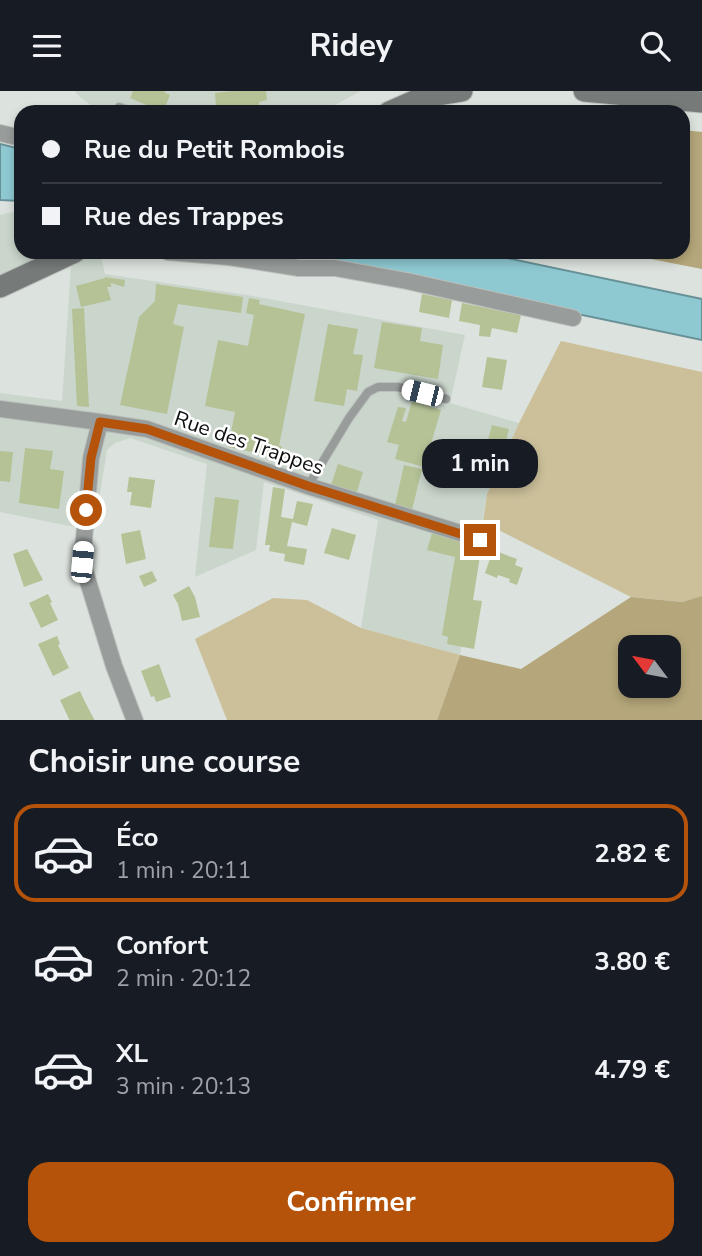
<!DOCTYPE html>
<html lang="fr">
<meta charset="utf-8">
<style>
:root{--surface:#171b24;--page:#20242c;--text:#f1f3f6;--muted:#9ea1a6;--line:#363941;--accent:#b45309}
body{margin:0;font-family:"Nunito Sans",sans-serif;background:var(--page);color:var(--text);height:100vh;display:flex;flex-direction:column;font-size:26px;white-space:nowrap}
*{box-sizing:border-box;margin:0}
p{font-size:23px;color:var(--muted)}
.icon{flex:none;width:38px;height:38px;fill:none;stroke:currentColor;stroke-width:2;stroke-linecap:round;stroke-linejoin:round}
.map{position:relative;height:629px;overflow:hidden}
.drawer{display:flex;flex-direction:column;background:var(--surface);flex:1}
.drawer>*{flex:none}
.banner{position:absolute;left:14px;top:14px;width:676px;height:154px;border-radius:21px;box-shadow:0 4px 10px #0003;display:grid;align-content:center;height:154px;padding:0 28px;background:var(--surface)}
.needle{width:46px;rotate:302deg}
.fabs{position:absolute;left:618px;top:544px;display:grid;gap:14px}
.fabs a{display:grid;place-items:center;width:63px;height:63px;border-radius:14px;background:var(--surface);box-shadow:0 4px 10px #0003;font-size:35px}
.end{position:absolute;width:32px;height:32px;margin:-16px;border:9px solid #b45309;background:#fff;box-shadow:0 0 0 4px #fff}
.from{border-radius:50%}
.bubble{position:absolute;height:49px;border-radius:21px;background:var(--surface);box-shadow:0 4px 10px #0003;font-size:23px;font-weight:700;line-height:49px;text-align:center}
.car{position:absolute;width:21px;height:42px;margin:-21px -10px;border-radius:9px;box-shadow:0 0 5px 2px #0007;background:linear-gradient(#fff 24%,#345 0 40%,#fff 0 76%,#345 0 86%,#fff 0)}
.banner b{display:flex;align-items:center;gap:24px;height:66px;font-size:26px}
.banner b+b{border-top:2px solid var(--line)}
.banner i{width:18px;height:18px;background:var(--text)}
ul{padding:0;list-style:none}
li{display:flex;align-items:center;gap:21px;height:98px;margin:0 14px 10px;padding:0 14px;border:4px solid transparent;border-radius:21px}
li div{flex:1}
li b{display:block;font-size:26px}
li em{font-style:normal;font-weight:700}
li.active{border-color:var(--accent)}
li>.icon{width:63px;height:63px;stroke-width:1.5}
h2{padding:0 28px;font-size:32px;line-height:84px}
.primary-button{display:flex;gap:14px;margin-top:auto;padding:14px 28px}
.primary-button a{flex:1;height:80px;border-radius:21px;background:var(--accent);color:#fff;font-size:28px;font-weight:700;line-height:80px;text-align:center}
header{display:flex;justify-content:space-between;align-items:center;height:91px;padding:0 28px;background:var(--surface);font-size:32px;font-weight:700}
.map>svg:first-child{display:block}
.built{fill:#cad6cc}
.green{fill:#cbc09a}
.forest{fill:#b5a77b;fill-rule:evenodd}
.water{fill:#8ec9d2;stroke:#679197;stroke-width:2}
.building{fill:#b4c296}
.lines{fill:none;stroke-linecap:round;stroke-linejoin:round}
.service-casing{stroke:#bbc0bc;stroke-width:10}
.minor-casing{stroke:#bbc0bc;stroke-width:18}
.secondary-casing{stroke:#bbc0bc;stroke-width:23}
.service{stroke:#989c9b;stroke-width:8}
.minor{stroke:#989c9b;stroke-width:16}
.secondary{stroke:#767a79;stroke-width:21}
.route{stroke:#b45309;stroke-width:9}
.labels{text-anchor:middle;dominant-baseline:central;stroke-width:5;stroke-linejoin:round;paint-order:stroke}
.street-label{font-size:21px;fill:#0d0f0e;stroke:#fff}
</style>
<header><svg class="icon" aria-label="menu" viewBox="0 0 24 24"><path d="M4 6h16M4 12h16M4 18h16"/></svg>Ridey<svg class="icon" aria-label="search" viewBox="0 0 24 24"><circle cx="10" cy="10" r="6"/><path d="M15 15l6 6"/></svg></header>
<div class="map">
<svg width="702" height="630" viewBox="0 0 702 630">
<rect width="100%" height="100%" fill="#dce2dd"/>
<path class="built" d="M75,0H361L322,21H100L80,6Z
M12,121H21V161H100L105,183L247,204L465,244L450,312L519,332L487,403L460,564L361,537L378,429L264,391L256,459L195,486L207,373L130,347L115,352L107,359L94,440L0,421V302L62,310L71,174L0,206V124Z"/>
<path class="green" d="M561,250L702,281V505L682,511L631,506L483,431L487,403L519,332Z
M273,507L307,509L361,537L460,564L437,629H227L195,548Z"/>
<path class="forest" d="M683,39L702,41V178L615,161H682Z
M702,505V629H437L460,564L521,578L631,506L682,511ZM630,556H668V595H630Z"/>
<path class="water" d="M0,53L21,58V110L0,109Z
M281,161H478L702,208V249Z"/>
<path class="building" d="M133,0H165L164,1L170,4L163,21L130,7Z
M233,0H266L267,9L259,11L260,21H232V14L216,16L215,2Z
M105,186L125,189L124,196L111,192V196H107L111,209L81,216L76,195L105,187Z
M156,193L243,206L241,222L178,213L173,233L184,236L167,323L120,314L139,226L155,210Z
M422,203L452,209L449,227L419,221Z
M249,207L260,209L259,213L305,223L279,355H282L281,359L278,358L277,366L228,356L235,321L205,315L218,249L248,255L254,224L246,222Z
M462,212L521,224L517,242L492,237L490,246L479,245L480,234L459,230Z
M84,217L86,257L89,316L77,315L72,218Z
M382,231L422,237L420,250L443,254L438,288L374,277Z
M328,233L358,238L353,263L363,264L357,300L347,298L344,315L314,310Z
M487,266L507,269L502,299L482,296Z
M412,310L441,319L424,376L395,368L399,354L387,351L398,316L406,317L402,330L406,331Z
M492,334L509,338L505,354L488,349Z
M25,357L53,360L50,378L64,380L59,418L19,412Z
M0,360L13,361L10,391L0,390Z
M338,373L363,381L357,401L331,394Z
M404,374L422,378L412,419L395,414Z
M129,386L155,389L151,417L130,414L132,401H127Z
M273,396L285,398L281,426L293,428L297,410L313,413L307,435L292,431L287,455L307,458L304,474L284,470L285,463L269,460L270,454H265Z
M215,406L239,409L233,458L209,456Z
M332,437L356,444L349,469L324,462Z
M140,439L146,468L126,473L121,443Z
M432,442L467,453L466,462L480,465L473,509L482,510L474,558L447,553L448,546L442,544L455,466L427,459Z
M27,458L43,489L24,496L13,463Z
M493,459L517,468L515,474L523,477L517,494L509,491L510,488L498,484L497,487L485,482Z
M152,480L157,490L144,496L139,485Z
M189,495L195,506L200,526L182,530L178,513L173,504Z
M48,503L52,511L50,512L58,529L41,537L29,512Z
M57,545L60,553L58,554L69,577L53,585L38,553Z
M159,573L171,606L156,611L154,605L151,606L141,580Z
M80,600L84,609L95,630H70L60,609Z"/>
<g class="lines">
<defs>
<path id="service" d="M119,16L134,21
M308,395L349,327L368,301L378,296H398L446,308"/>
<path id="minor" d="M0,42L21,47
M168,161L229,166L299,177H335L407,190L573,227
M0,318L100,331L147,338L308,395L480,448
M100,331L91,367L82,471L114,575L135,630"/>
<path id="secondary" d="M584,0L702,11
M389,21L421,7L462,0
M0,196L75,161"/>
</defs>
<use href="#service" class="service-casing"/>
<use href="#minor" class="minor-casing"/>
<use href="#secondary" class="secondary-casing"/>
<use href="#service" class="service"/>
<use href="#minor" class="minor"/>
<use href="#secondary" class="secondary"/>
</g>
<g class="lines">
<path class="route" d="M86,419L91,367L100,331L147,338L308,395L480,449"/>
</g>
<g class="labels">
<g class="street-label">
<text transform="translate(249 352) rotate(19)">Rue des Trappes</text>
</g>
</g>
</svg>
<div class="fabs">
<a><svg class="needle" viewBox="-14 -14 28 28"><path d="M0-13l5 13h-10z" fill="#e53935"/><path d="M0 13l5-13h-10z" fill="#9ea1a6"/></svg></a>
</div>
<i class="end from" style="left:86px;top:419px"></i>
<i class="end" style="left:480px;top:449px"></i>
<div class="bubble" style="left:422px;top:348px;width:116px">1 min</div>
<i class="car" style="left:422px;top:302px;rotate:284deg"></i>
<i class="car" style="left:82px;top:471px;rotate:5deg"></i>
<div class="banner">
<b><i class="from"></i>Rue du Petit Rombois</b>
<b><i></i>Rue des Trappes</b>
</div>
</div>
<section class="drawer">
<h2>Choisir une course</h2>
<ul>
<li class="active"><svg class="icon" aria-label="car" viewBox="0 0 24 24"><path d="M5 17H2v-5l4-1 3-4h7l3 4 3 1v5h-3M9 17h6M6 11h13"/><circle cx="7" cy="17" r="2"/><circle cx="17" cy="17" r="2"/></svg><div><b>Éco</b><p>1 min · 20:11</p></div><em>2.82 €</em></li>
<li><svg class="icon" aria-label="car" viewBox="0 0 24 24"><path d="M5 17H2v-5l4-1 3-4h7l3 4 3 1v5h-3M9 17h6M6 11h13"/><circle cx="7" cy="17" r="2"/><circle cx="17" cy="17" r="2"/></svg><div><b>Confort</b><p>2 min · 20:12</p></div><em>3.80 €</em></li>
<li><svg class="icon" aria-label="car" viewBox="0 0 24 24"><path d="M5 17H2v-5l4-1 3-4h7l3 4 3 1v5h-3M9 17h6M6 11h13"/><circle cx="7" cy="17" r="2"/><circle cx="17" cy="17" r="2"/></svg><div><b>XL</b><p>3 min · 20:13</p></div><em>4.79 €</em></li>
</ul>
<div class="primary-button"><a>Confirmer</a></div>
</section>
